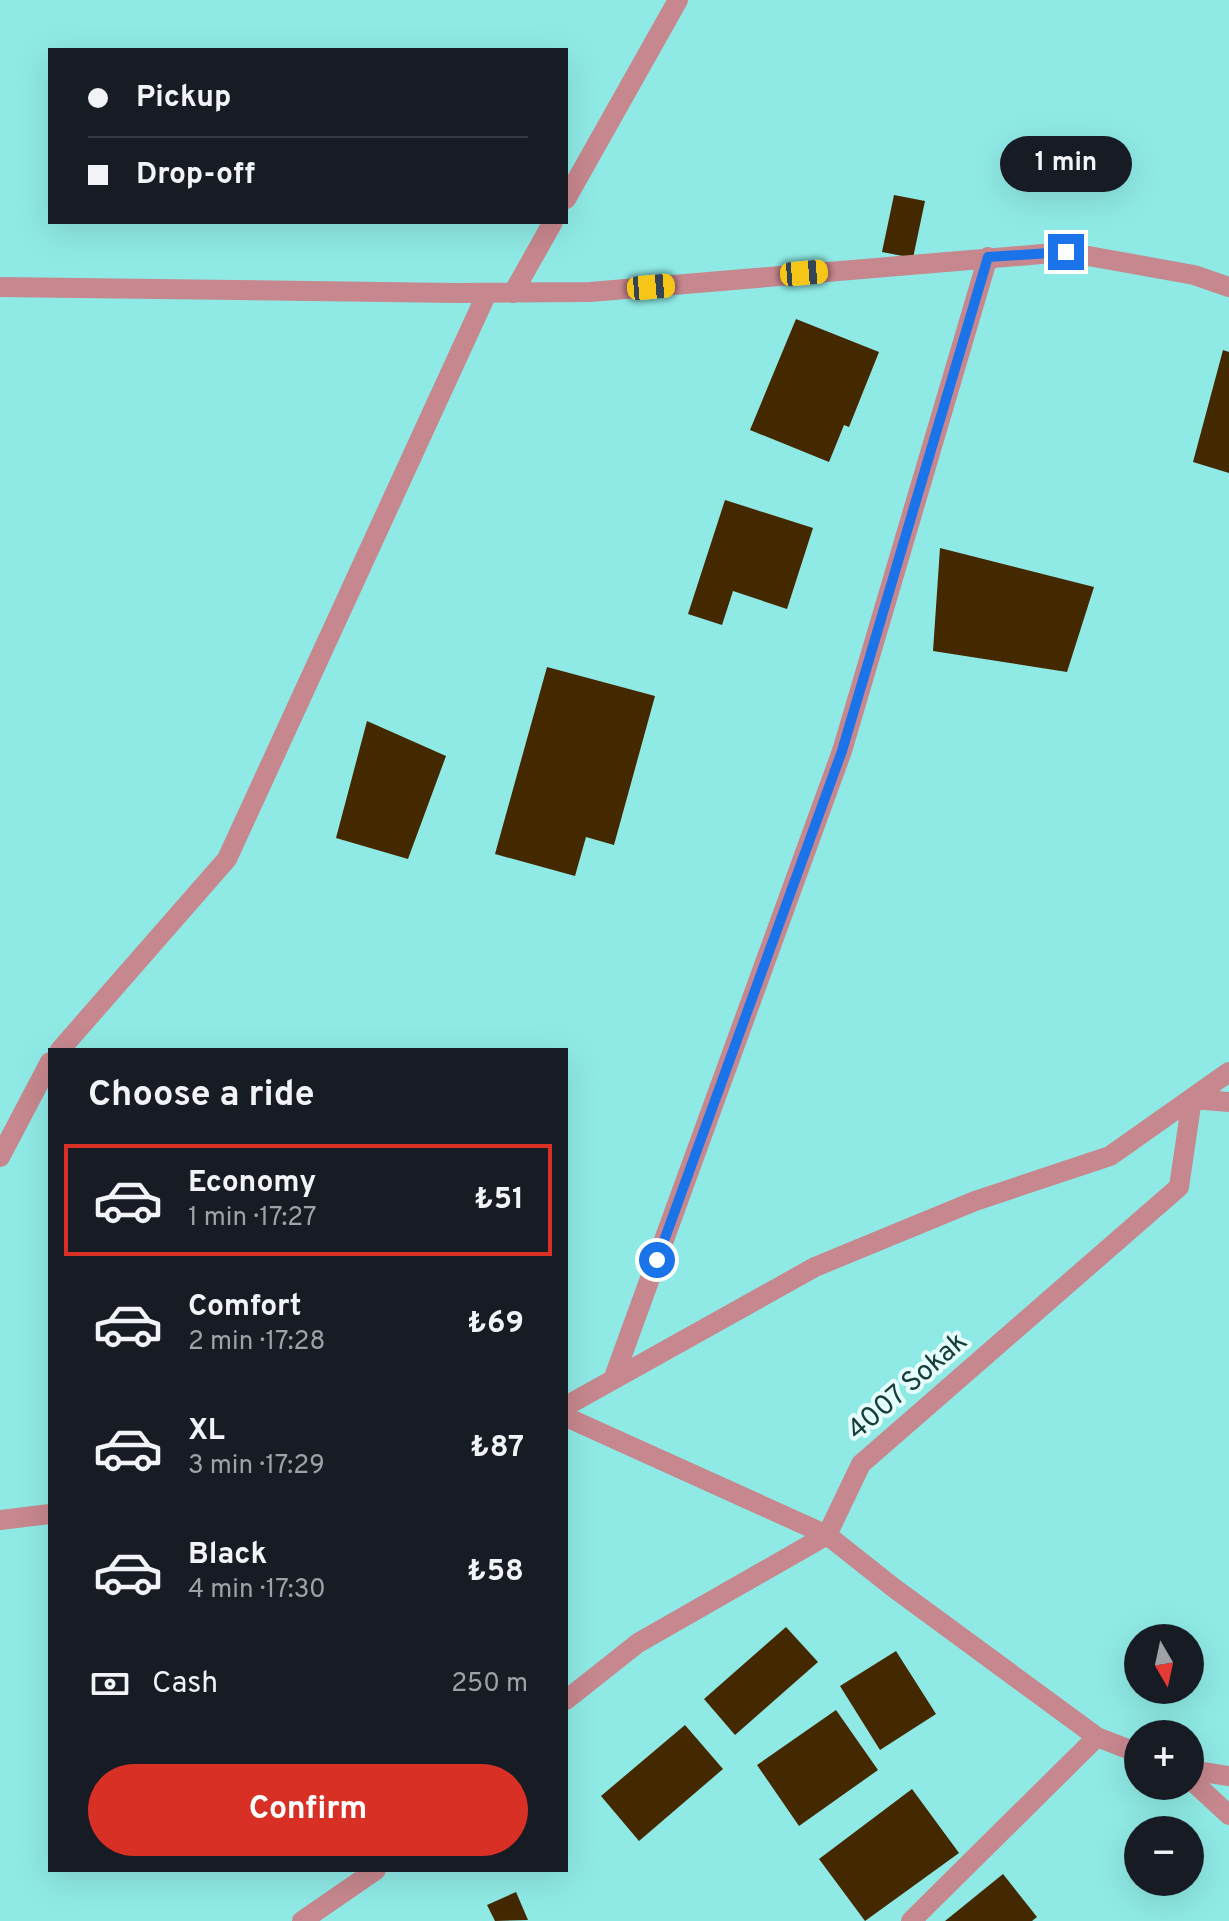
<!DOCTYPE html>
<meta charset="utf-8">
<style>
:root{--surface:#171b24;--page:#20242c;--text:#f1f3f6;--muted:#9ea1a6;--line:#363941;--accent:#d93025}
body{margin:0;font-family:Overpass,sans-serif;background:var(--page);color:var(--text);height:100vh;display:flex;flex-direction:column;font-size:30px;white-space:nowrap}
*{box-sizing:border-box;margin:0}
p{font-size:26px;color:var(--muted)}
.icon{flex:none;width:44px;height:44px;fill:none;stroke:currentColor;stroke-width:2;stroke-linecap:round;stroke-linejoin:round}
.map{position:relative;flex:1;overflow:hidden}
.panel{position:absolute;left:48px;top:1048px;width:520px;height:824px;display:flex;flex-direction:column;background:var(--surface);border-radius:0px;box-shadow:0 8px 32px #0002}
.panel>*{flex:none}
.top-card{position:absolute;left:48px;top:48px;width:520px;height:176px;border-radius:0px;box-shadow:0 8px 32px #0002;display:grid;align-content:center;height:176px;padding:0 40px;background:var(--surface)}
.needle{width:52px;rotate:171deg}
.tools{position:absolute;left:1124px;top:1624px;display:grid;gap:16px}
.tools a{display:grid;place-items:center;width:80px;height:80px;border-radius:50%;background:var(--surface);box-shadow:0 8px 32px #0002;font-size:40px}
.end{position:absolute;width:36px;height:36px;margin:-18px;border:10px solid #1a73e8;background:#fff;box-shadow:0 0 0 4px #fff}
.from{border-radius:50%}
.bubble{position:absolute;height:56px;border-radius:28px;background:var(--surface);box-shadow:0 8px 32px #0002;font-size:26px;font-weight:700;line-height:56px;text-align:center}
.car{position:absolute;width:24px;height:48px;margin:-24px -12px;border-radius:10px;box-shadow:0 0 6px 2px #0007;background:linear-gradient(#f5c518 24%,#345 0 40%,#f5c518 0 76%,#345 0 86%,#f5c518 0)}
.top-card b{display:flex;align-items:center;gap:28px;height:76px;font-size:30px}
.top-card b+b{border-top:2px solid var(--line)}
.top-card i{width:20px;height:20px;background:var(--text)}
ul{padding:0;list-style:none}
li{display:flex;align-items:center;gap:24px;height:112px;margin:0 16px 12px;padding:0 24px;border:4px solid transparent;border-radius:0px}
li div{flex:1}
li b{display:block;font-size:30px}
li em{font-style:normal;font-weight:700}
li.selected{border-color:var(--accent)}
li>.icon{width:72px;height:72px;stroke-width:1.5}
h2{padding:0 40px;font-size:36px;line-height:96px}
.pay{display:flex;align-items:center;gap:20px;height:88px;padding:0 40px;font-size:30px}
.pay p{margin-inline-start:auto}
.cta{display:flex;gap:16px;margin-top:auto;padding:16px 40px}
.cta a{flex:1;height:92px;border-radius:48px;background:var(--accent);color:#fff;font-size:32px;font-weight:700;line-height:92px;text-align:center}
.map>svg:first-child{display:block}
.building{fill:#442800}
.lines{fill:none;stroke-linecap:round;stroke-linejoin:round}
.minor{stroke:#c7878e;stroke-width:20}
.route{stroke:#1a73e8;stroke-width:10}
.labels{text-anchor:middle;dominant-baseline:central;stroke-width:8;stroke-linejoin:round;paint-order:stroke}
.street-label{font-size:28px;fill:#163c3b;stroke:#e5fefc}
</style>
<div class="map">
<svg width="1229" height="1921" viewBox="0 0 1229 1921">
<rect width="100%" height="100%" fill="#8feae6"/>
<path class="building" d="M894,195L925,201L913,258L882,252Z
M796,319L879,352L849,427L844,425L829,462L750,430Z
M1223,350L1229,352V473L1193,462Z
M725,500L813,528L787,609L733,591L722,625L688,614Z
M940,548L1094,587L1067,672L933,651Z
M547,667L655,696L614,845L586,837L575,876L495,854Z
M367,721L446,756L408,859L336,838Z
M786,1627L818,1662L735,1735L704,1699Z
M896,1651L936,1714L880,1750L840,1686Z
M836,1710L878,1770L799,1826L757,1765Z
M685,1725L723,1769L639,1841L601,1796Z
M912,1789L959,1853L865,1921L819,1859Z
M1003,1874L1037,1917L1032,1921H945Z
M516,1892L528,1920L495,1921L487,1905Z"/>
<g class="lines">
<path class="minor" d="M566,199L678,0
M0,287L457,293L590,292L1066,252L1194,275L1229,287
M513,293L553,222
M60,1050L227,859L487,293
M0,1157L50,1062
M613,1380L842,751L988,257
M566,1406L815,1267L975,1201L1110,1156L1229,1072
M566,1417L827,1535L894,1588L1097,1737L1138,1753
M0,1520L50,1514
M566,1700L638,1643L827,1535L861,1464L1179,1187L1192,1099L1229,1102
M1190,1770L1229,1776
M1190,1779L1229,1815
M302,1921L376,1870
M911,1921L1097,1737"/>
</g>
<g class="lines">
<path class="route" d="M657,1260L842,751L988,257L1066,252"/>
</g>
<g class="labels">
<g class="street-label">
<text transform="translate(908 1387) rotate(-41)">4007 Sokak</text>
</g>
</g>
</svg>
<div class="tools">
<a><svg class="needle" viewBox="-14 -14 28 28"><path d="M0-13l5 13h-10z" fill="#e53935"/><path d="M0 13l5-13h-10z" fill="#9ea1a6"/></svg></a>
<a>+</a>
<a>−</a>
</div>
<i class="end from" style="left:657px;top:1260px"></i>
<i class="end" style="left:1066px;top:252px"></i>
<div class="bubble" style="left:1000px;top:136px;width:132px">1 min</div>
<i class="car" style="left:804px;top:273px;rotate:85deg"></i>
<i class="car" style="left:651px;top:287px;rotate:85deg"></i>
<div class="top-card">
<b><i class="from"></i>Pickup</b>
<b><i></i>Drop-off</b>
</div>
<section class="panel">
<h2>Choose a ride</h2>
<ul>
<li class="selected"><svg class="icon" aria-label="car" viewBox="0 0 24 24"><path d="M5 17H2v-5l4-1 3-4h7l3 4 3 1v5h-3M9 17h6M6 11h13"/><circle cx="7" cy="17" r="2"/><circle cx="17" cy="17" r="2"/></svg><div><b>Economy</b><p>1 min · 17:27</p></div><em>₺51</em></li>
<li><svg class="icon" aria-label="car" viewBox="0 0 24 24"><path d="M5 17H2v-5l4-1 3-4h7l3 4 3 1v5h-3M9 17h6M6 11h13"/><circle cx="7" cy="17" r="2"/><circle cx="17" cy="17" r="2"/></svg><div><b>Comfort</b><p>2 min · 17:28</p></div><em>₺69</em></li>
<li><svg class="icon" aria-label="car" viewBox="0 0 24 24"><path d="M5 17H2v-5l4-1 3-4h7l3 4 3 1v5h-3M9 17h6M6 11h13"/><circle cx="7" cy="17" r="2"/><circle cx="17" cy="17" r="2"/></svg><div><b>XL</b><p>3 min · 17:29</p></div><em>₺87</em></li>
<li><svg class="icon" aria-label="car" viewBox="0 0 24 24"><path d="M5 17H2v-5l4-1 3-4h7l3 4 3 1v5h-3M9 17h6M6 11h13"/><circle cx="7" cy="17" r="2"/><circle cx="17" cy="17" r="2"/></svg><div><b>Black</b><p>4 min · 17:30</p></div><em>₺58</em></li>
</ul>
<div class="pay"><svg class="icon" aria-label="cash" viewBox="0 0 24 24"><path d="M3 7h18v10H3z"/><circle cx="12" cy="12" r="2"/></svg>Cash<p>250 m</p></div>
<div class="cta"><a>Confirm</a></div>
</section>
</div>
